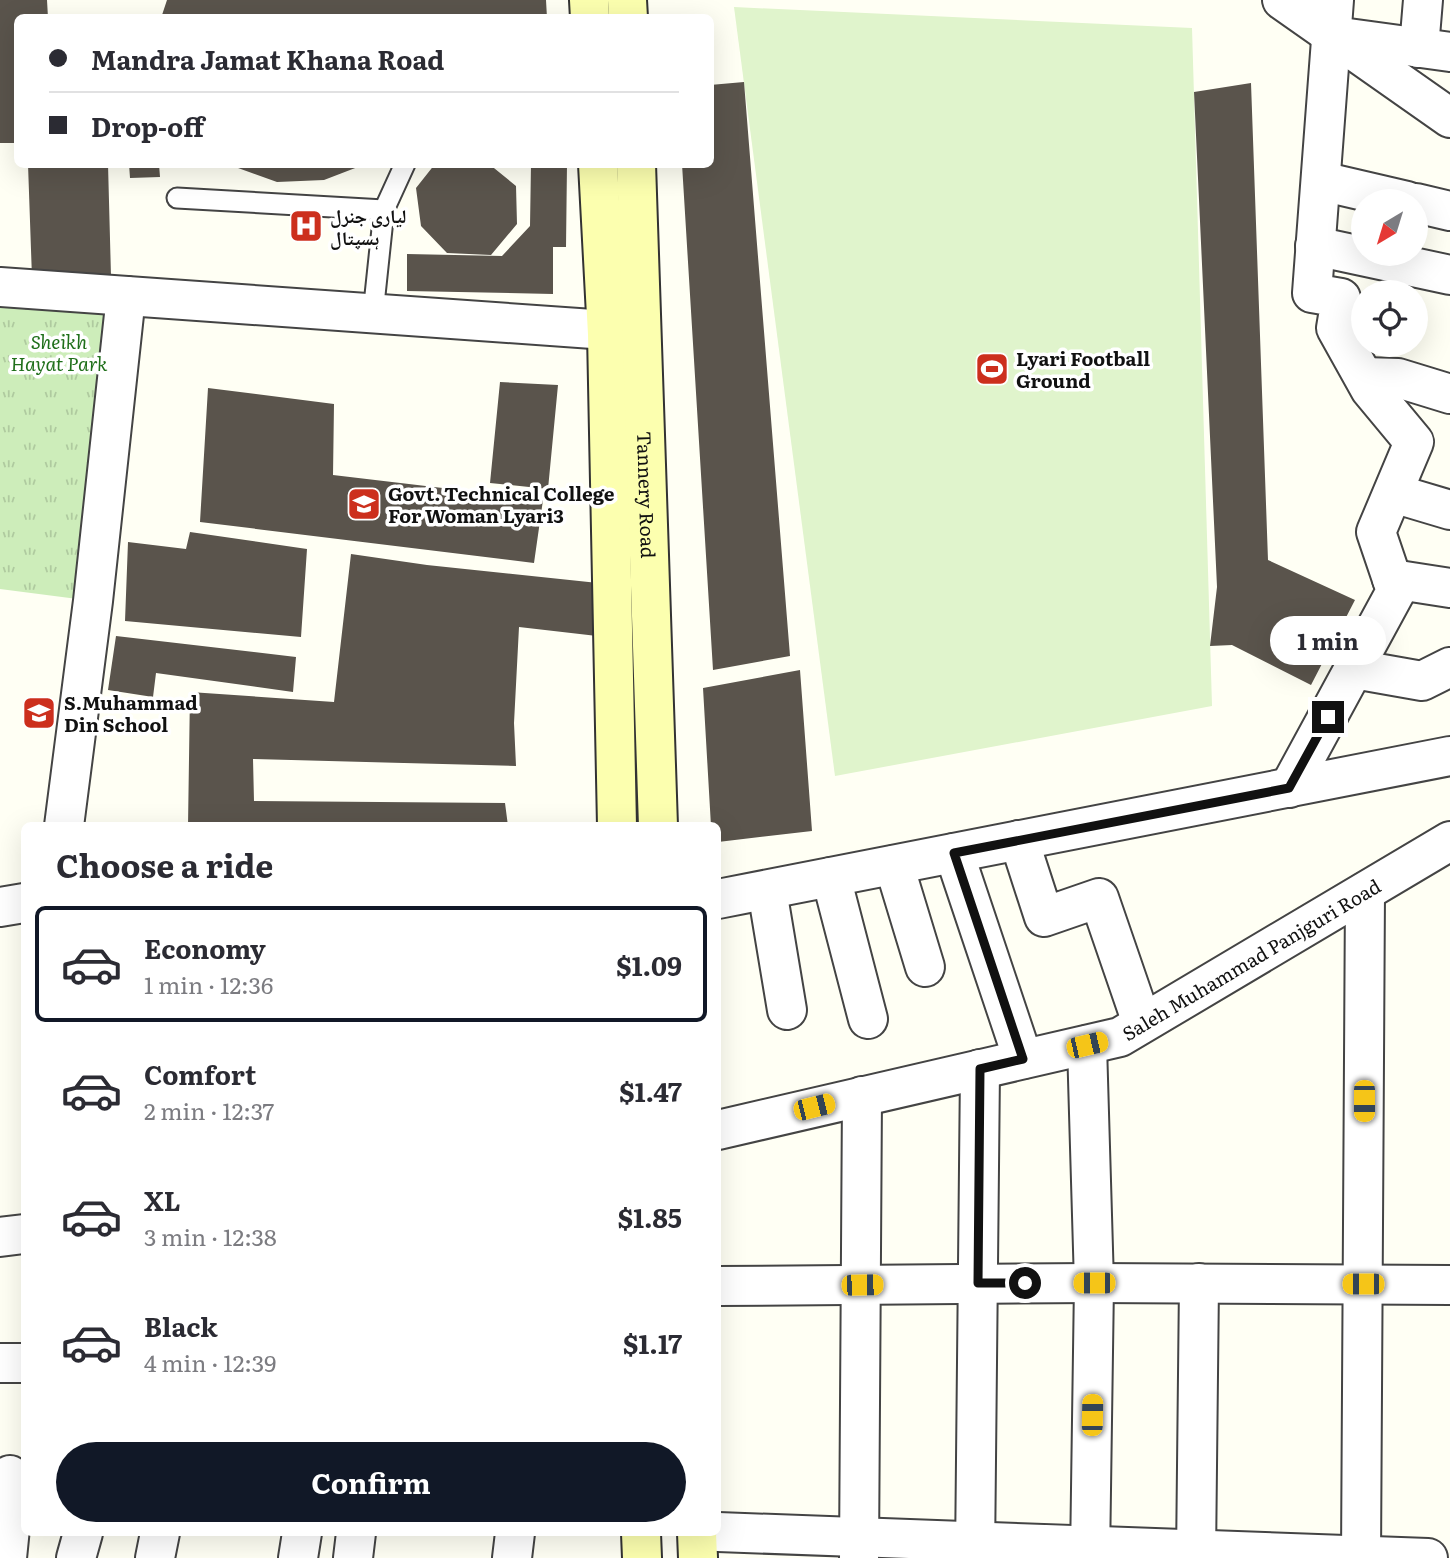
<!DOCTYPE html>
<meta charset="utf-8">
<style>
:root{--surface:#fff;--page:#f7f7f7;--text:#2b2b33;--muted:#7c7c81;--line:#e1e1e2;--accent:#111827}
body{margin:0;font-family:Literata,"Noto Naskh Arabic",serif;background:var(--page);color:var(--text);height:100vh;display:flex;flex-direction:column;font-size:26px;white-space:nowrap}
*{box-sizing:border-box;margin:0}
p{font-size:23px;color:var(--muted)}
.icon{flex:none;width:38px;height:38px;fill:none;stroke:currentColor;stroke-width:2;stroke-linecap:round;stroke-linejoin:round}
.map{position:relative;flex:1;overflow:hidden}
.details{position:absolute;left:21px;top:822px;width:700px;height:714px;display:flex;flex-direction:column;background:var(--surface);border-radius:10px;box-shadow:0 7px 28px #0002}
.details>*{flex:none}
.hud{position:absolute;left:14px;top:14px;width:700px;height:154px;border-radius:10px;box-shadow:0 7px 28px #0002;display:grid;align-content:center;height:154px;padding:0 35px;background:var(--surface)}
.needle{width:46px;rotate:218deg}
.buttons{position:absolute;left:1351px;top:189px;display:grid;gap:14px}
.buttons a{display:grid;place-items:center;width:77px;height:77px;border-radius:50%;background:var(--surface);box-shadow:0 7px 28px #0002;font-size:35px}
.end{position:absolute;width:32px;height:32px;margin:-16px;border:9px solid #111;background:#fff;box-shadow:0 0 0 4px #fff}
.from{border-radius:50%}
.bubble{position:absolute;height:49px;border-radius:24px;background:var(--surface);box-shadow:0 7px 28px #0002;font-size:23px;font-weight:700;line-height:49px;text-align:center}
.car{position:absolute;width:21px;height:42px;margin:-21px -10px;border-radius:9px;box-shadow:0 0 5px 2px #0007;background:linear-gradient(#f5c518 24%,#345 0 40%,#f5c518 0 76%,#345 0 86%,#f5c518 0)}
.hud b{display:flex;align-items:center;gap:24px;height:66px;font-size:26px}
.hud b+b{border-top:2px solid var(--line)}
.hud i{width:18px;height:18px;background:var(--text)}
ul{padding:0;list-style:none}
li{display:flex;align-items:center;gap:21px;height:116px;margin:0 14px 10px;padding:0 21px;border:4px solid transparent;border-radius:10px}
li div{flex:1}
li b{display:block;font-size:26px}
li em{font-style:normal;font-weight:700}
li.on{border-color:var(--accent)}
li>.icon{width:63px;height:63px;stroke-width:1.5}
h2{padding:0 35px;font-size:32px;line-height:84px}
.primary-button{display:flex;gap:14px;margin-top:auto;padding:14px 35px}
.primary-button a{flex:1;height:80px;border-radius:42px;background:var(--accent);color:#fff;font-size:28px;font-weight:700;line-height:80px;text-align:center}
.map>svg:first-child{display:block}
.grass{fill:url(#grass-tufts)}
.pitch{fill:#e0f4cc}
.building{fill:#5a544c}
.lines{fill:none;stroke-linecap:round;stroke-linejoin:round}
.service-casing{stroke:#444;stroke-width:23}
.minor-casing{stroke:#444;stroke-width:42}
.tertiary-casing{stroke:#444;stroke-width:42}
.secondary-casing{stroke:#333;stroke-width:42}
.service{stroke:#fff;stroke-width:19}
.minor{stroke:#fff;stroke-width:38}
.tertiary{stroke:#fff;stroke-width:38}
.secondary{stroke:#fcffaf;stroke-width:38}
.route{stroke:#111;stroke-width:9}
.labels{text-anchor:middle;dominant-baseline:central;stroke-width:7;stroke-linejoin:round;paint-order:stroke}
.poi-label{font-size:19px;font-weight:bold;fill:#111;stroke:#fff;text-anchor:start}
.park-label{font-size:19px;font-style:italic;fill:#1f6f1a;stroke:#fff}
.street-label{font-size:19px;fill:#111;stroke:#fff}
</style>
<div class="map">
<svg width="1450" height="1558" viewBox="0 0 1450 1558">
<defs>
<pattern id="grass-tufts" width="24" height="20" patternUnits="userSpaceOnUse" patternTransform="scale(1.75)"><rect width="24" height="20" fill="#cdedba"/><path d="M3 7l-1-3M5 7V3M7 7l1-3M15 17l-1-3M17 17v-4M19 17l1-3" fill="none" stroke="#afca9f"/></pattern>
</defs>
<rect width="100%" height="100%" fill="#fffff4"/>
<path class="grass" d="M0,287L126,296L93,601L0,589Z"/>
<path class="pitch" d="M734,7L1192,28L1212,706L835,776Z"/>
<path class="building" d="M0,0H47L48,18H18V143H0Z
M167,0H546L547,18H161Z
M744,82L790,656L713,670L682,164H710V85Z
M1251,83L1268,560L1355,600L1311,685L1232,645L1210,646L1217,587L1194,92Z
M28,164H108L111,276L32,278Z
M129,164H159L160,177L130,178Z
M227,164H363V165L324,180L277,182Z
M435,164H489L516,186L517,224L491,255L447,253L421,226L416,188Z
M531,164H567L566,247H553V294L407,291V254L502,256L530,226Z
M500,382L558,385L548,489L490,483Z
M208,388L334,404L333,475L543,500L534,563L200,522Z
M190,532L307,549L301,637L125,621L128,542L186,549Z
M351,554L427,565L598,583L597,636L519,627L514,723L516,766L253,759L254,801L505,803L508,826H188L190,692L334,702Z
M116,636L296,657L293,692L156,673L153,697L108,690Z
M800,670L812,831L718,842V826H711L703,688Z"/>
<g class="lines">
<defs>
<path id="service" d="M177,198L384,210
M373,314L384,210L405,164"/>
<g id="minor">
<path d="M1282,0L1450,118"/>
<path d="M1341,37L1450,52"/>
<path d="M1419,48L1423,0"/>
<path d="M1321,181L1407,201"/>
<path d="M1416,203L1450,211"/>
<path d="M1315,246L1450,275"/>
<path d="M1364,377L1398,378L1450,394"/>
<path d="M1393,493L1450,510"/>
<path d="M1392,579L1450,588"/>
<path d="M1354,669L1422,681L1450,667"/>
<path d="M1289,788L1396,591L1376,532L1414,442L1370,389L1336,328L1341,298L1312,293L1334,0"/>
<path d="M64,826L93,601L126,296"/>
<path d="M1019,840L1044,917L1099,898L1142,1023"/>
<path d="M954,853L1023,1059"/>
<path d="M894,865L925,967"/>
<path d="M831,877L868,1019"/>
<path d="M767,890L787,1010"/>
<path d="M718,899L1450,756"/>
<path d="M0,907L24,903"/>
<path d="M1087,1045L1094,1283L1090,1558"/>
<path id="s1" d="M718,1130L1120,1037L1450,841"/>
<path d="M718,1286L1094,1283L1450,1285"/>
<path d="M0,1363H24"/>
<path d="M718,1532L1428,1558"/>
<path d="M7,1558L10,1528V1475"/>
<path d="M76,1558L83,1533"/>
<path d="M155,1558L160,1533"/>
<path d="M298,1558L302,1533"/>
<path d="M353,1558L356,1533"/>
<path d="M512,1558L515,1533"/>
<path d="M859,1558L862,1096"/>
<path d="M975,1558L980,1069"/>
<path d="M1196,1558L1199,1283"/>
<path d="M1361,1558L1365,892"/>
</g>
<path id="tertiary" d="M0,287L607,330L640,331
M0,1237L24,1234"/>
<g id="secondary">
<path d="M589,0L590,18"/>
<path d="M627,0L628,18"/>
<path d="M598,164L607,334L617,826"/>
<path id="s2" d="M636,164L658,826"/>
<path d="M641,1533L642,1558"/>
<path d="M697,1533L698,1558"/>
</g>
</defs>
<use href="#service" class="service-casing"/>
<use href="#minor" class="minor-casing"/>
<use href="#tertiary" class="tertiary-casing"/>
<use href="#secondary" class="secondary-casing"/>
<use href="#service" class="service"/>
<use href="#minor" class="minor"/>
<use href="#tertiary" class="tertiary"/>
<use href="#secondary" class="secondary"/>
</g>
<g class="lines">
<path class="route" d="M1025,1283H978L980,1069L1023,1059L954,853L1289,788L1328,717"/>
</g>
<defs>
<symbol id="hospital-square" viewBox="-11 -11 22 22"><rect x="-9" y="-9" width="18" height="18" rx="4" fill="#cc2f1d" stroke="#fff"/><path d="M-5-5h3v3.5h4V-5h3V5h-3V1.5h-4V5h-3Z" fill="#fff"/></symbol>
<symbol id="stadium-square" viewBox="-11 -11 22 22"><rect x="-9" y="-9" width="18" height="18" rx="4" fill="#cc2f1d" stroke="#fff"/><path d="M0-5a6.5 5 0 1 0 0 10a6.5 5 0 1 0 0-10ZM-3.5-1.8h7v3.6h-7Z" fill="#fff"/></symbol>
<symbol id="school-square" viewBox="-11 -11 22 22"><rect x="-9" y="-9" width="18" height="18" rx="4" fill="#cc2f1d" stroke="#fff"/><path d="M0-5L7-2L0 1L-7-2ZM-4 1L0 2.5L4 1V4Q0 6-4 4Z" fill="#fff"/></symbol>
</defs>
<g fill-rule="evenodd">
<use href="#hospital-square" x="287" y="207" width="38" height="38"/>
<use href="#stadium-square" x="973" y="350" width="38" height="38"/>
<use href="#school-square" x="345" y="485" width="38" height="38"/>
<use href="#school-square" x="20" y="694" width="38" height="38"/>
</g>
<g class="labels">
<g class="poi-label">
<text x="330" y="215">لیاری جنرل<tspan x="330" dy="22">ہسپتال</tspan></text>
<text x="1016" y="358">Lyari Football<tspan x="1016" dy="22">Ground</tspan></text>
<text x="388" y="493">Govt. Technical College<tspan x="388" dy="22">For Woman Lyari3</tspan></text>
<text x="64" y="702">S.Muhammad<tspan x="64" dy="22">Din School</tspan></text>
</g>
<g class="park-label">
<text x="59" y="341">Sheikh<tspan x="59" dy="22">Hayat Park</tspan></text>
</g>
<g class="street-label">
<text stroke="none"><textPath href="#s2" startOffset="331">Tannery Road</textPath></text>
<text stroke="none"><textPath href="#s1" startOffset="565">Saleh Muhammad Panjguri Road</textPath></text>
</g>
</g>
</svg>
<div class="buttons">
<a><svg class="needle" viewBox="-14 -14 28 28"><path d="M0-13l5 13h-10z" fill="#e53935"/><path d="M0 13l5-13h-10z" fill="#7c7c81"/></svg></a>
<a><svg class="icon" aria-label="locate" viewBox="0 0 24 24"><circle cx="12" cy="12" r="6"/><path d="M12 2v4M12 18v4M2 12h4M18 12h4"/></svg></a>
</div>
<i class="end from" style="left:1025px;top:1283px"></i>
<i class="end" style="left:1328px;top:717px"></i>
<div class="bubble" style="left:1270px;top:616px;width:116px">1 min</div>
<i class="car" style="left:1087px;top:1045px;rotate:77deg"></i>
<i class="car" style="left:1364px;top:1101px;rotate:180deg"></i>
<i class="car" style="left:814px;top:1107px;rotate:76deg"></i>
<i class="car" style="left:1094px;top:1283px;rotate:270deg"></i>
<i class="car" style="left:1363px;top:1284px;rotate:270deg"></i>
<i class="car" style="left:862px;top:1285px;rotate:89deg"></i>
<i class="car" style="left:1092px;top:1415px;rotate:1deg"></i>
<div class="hud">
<b><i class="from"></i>Mandra Jamat Khana Road</b>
<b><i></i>Drop-off</b>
</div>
<section class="details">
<h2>Choose a ride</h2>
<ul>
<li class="on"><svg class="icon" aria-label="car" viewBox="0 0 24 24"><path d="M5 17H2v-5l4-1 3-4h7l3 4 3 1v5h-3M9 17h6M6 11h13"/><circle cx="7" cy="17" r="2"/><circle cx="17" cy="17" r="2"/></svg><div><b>Economy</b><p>1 min · 12:36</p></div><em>$1.09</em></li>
<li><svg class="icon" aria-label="car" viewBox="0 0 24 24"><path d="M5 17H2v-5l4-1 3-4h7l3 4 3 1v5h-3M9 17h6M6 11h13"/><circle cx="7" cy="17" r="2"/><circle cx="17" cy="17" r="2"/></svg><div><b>Comfort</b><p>2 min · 12:37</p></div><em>$1.47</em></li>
<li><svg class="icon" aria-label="car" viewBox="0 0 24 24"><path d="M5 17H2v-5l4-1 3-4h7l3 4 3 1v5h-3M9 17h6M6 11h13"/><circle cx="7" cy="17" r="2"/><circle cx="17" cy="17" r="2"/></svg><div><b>XL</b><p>3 min · 12:38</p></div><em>$1.85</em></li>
<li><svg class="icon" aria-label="car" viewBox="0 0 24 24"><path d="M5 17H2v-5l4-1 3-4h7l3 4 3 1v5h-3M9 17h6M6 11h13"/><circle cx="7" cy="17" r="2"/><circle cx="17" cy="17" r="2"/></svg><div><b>Black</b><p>4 min · 12:39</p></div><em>$1.17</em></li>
</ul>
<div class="primary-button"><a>Confirm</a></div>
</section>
</div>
